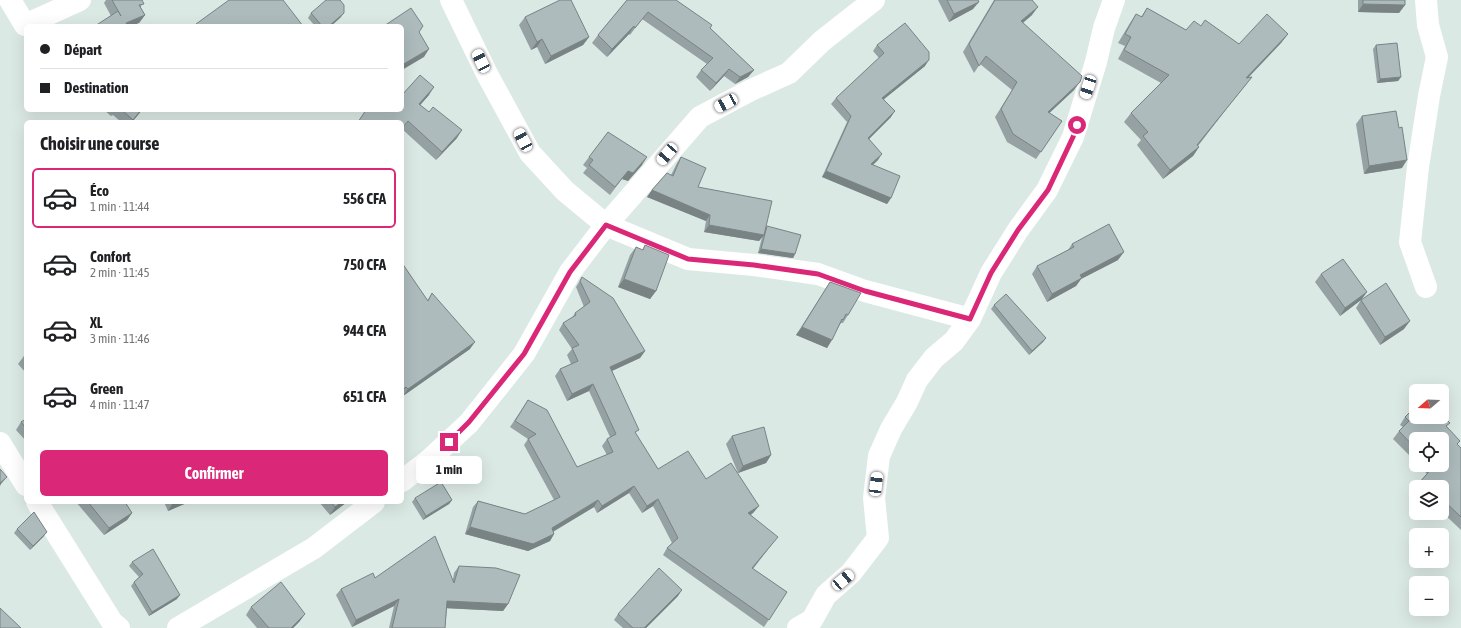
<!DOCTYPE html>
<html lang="fr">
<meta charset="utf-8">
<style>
:root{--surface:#fff;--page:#f6f6f6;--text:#202124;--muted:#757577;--line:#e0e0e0;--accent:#db2777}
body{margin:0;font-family:"Asap Condensed",sans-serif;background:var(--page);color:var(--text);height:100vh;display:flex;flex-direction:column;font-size:15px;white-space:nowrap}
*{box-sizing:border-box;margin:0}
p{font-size:13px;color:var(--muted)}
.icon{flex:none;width:22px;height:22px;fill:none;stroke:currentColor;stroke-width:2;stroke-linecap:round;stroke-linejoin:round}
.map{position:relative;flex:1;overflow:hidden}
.panel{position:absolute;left:24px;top:120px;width:380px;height:384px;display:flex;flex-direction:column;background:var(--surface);border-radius:6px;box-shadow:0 4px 16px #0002}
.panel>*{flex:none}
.banner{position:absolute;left:24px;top:24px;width:380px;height:88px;border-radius:6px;box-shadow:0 4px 16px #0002;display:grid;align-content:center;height:88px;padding:0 16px;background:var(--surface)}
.needle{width:26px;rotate:251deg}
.buttons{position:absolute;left:1409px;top:384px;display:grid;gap:8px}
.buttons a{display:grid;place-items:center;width:40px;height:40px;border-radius:6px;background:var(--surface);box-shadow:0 4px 16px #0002;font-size:20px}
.end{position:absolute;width:18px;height:18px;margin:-9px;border:5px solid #db2777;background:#fff;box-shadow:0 0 0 2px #fff}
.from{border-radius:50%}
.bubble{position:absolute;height:28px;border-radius:6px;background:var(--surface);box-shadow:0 4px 16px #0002;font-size:13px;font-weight:700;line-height:28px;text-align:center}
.car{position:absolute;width:12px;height:24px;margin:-12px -6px;border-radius:5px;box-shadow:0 0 3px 1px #0007;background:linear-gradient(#fff 24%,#345 0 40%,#fff 0 76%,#345 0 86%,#fff 0)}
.banner b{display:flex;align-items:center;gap:14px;height:38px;font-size:15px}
.banner b+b{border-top:1px solid var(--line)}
.banner i{width:10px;height:10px;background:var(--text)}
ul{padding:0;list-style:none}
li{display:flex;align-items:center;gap:12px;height:60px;margin:0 8px 6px;padding:0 8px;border:2px solid transparent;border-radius:6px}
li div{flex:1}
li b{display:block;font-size:15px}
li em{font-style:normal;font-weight:700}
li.current{border-color:var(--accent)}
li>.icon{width:36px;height:36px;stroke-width:1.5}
h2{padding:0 16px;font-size:18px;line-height:48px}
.primary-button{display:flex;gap:8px;margin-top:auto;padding:8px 16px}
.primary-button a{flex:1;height:46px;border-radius:6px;background:var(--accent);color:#fff;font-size:16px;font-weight:700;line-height:46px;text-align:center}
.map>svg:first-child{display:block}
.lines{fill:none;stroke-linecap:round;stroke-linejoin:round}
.street{stroke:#fff;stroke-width:22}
.wall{fill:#95a1a3}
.shaded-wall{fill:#798384}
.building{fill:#adbbbd;stroke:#798384}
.route{stroke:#db2777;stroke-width:5}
</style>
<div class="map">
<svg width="1461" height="628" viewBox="0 0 1461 628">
<rect width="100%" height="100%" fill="#dbe9e4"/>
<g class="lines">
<path class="street" d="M10,0L25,25L80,0
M451,0L487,74L530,153L565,191L606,225L688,259L754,265L818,274L865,291L970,319
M1426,0L1428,25L1437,57L1429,96L1418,167L1410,242L1426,287
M0,443L26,485
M402,481L428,461L469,423L524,354L570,272L606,225L700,117L751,90L789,73L822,41L874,0
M37,502L112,622L119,628
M178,628L314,548L374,502
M798,628L812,620L826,595L851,573L878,538L874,498L879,456L891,429L907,402L917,380L934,358L954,341L970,319L991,273L1018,230L1047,190L1073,137L1096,62L1104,28L1114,0"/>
</g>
<path class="wall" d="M106,0H142L141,8L145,15L139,23L111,16L104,3Z
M627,0L710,28L754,70L748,77L735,84L724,76L710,91L696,77L701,70L707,64L642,19L630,35L629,34L607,57L592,43L598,35Z
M938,0H978L973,9L949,22Z
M994,0H1032V15L1023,23L1074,90L1049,113L1062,121L1036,159L1007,142L995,117L1012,90L980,64L974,73L963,52Z
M1358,0H1405V5L1399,13L1358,12Z
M1147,8L1186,30L1201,26L1239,44L1288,34L1281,43L1249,77L1245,85L1198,146L1199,147L1193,156L1163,179L1137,145L1141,140L1124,122L1131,113L1161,83L1118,59L1125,46L1118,43L1130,23L1136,14L1141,17Z
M311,13L341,17L331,26H315L308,18Z
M525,17L589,37L583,45L545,64L537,47L531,50L519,25Z
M877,45L925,66L884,99L891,117L869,139L878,160L873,165L891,198L887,204L822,177L847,122L831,104L836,98L879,58L873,51Z
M1376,45L1401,77L1398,81L1377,83L1373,49Z
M429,95L420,105L457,138L436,160L402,129V130V122L387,112Z
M104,110H142L132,122H121L113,115L111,116Z
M1362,116L1402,168L1364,174L1356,124Z
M589,157L642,165L628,181L622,179L610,195L583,173L587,168L583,165Z
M681,157L698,187L765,229L767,226L795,254L793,258L758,253L762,237L759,241L704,232L706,221L647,197L652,190L671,175L677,163Z
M1072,244L1118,260L1081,279L1076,286L1047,302L1032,274L1037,266L1068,250Z
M645,245L656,291L650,299L618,287L630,255L636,247L642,250Z
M402,263L427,301L432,293L470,349L403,396L402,395Z
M1321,274L1367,292L1361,300L1340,316L1315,282Z
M582,277L645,351L640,358L612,371L636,434L658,469L706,479L754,512L751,515L773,543L753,569L787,592L764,627L663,555L667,548L672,543L653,506L642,513L629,493L597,513L594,507L553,532L554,534L550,541L528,551L465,534L473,507L478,501L525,514L554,500L524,445L528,439L510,427L528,400L577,467L607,455L602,446L607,439L610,437L589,391L567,401L555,376L560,369L571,364L567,355L572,349L559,330L563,323L572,318L575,313L584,307L576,287Z
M830,282L848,315L843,323H841L838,328L827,348L796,335Z
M1361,300L1404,329L1380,345L1356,308Z
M994,305L1046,338L1043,342L1029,355L991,309Z
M26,354V373L18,364L24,356Z
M1405,417L1447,427L1457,445L1461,448V530L1442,512V487H1416V494L1413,491L1419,483L1427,474L1419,465H1442L1416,439V462L1393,439L1399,431L1403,427L1400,425Z
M26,419V441L16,430L21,422Z
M732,436L771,455L766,463L738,473L726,444Z
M415,498L452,500L449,504L423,520L412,502Z
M76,502H125L132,513L127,520L104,535Z
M164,502H189L168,511Z
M319,502H347L330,515Z
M17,529L44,536L30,550L14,533Z
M132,562L177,599L149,616L131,586L134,582L139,577L129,566Z
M459,566L508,604L503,611L447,608L445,628H389L394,606L352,627L336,595L341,589L375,578L453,579L454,573Z
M678,596L646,628H623L614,620L618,614Z
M251,607L305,614L299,622L293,628H257L246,615Z"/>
<path class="shaded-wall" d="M979,2L973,9L949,22L954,14Z
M1363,4L1405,5L1399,13L1358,12Z
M1038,7L1032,15L1015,29L1021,21Z
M344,13L341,17L331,26H329Z
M145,15L139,23L132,26H124L126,23Z
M634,26L629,34L607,57L612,49Z
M1288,34L1281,43L1239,87L1246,78Z
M589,37L583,45L545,64L551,56Z
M542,39L537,47L531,50L537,42Z
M429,49L424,57L402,70V65Z
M929,60L925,66L878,104L882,98Z
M729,69L724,76L710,91L716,83Z
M754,70L748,77L735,84L740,77Z
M1252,77L1245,85L1193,151L1199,147L1193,156L1163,179L1170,170L1197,145Z
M1401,77L1398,81L1377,83L1380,79Z
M1080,82L1074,90L1042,120L1048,112Z
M434,87L429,95L414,112L419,104Z
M141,110H142L132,122H131Z
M895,111L891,117L864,144L868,138Z
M462,130L457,138L436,160L442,152Z
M882,154L878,160L867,170L871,164Z
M647,157L642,165L628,181L622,179L610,195L628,171Z
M1407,160L1402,168L1364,174L1369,166Z
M826,171L891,198L887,204L822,177Z
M652,190L710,215L706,221L647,197Z
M709,225L764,235L759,241L704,232Z
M761,249L795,254L793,258L758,253Z
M1124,252L1118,260L1081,279L1076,286L1047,302L1052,294L1080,275Z
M624,279L656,291L650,299L618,287Z
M1367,292L1361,300L1340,316L1345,308Z
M1410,321L1404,329L1380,345L1385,337Z
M802,327L832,340L827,348L796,335Z
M1046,338L1043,342L1029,355L1032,351Z
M475,342L470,349L403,396L408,389Z
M645,351L640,358L605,374L610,367Z
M593,384L589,391L567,401L572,394Z
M406,387L402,393V390Z
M771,455L766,463L738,473L743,466Z
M7,477L1,484L0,486V483Z
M634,486L629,493L597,513L602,506Z
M658,499L653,506L642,513L647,506Z
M452,500L449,504L423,520L426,516Z
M598,500L594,507L547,535L552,528Z
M175,502H189L168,511L173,503Z
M342,502H347L330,515L335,507Z
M759,506L754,512L743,520L748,513Z
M132,513L127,520L104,535L109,528Z
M470,527L554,534L550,541L528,551L465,534Z
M47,532L44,536L30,550L33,546Z
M778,537L773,543L747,575L752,568Z
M682,590L678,596L646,628H644Z
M180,595L177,599L149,616L152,612Z
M399,599L394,606L352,627L356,620Z
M447,601L508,604L503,611L442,608Z
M305,614L299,622L293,628H291Z"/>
<path class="building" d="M112,0H142L144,4L139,5L145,15L126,23L128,26H95L118,11L121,16Z
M229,0H283L303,26H197L196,24Z
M326,0H340L344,5V13L329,26H322L311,13Z
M560,0H571L589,37L551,56L542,39L537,42L525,17Z
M627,0H676L712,25L710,28L754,70L740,77L729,69L716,83L701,70L713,58L648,12L635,28L634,26L612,49L598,35Z
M947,0H978L979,2L954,14Z
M995,0H1032L1038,7L1021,21L1082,76L1080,82L1048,112L1062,121L1041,152L1013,134L1001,109L1017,82L986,56L979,66L969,44Z
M1363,0H1405V5L1363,4Z
M411,8L423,26L419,32L429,49L402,65V26H384Z
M1147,8L1186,30L1194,21L1201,26L1205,20L1239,44L1267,14L1288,34L1246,78L1252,77L1197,145L1199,147L1170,170L1143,136L1148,132L1131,113L1169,75L1124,50L1131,37L1125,34L1136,14L1142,17Z
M905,23L929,52V60L882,98L895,111L868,138L882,154L871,164L900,176L891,198L826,171L851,116L836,98L884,53L877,45Z
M1397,43L1401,77L1380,79L1376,45Z
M420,75L434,87L419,104L429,112L433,107L462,130L442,152L408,121L403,127L402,126V122H358L366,110H384L387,112L389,110H402V95Z
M122,110H141L133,120Z
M1396,111L1399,128L1402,127L1407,160L1369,166L1362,116Z
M608,132L647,157L633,173L628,171L615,187L589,165L593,160L589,157Z
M681,157L706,168L698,187L772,201L764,235L709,225L710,215L652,190L667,173L673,176Z
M1109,224L1124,252L1080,275L1082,278L1052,294L1037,266L1074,247L1072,244Z
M767,226L801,235L795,254L761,249Z
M645,245L669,255L656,291L624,279L636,247L643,250Z
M1343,259L1367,292L1345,308L1321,274Z
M402,263L428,301L432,293L475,342L408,389L406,387L402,390Z
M582,277L613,298L645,351L610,367L639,430L635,432L658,469L688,451L706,479L731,463L759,506L748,513L778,537L752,568L787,592L769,620L667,548L678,538L658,499L647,506L634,486L602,506L598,500L552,528L554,534L533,544L470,527L478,501L525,514L560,497L528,439L536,434L515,421L528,400L547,410L577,467L613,452L607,439L616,434L593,384L572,394L560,369L578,361L572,348L579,345L563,323L576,315L575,313L590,302L580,281Z
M830,282L861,293L848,315L846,314L843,320L842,319L832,340L802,327Z
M1386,283L1410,321L1385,337L1361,300Z
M1006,294L1046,338L1032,351L994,305Z
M26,354V359L24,356Z
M1416,406V417H1442V415L1450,423L1446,426L1460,441L1457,444L1461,448V517L1443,500L1442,501V487H1423L1419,483L1433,467L1432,465H1442V439H1416V449L1399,431L1409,421L1405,417Z
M26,419V428L21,422Z
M764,427L771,455L743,466L732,436Z
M0,469L7,477L0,483Z
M441,482L452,500L426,516L415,498Z
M88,502H125L132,513L109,528Z
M331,502H342L335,507Z
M34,512L47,532L33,546L17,529Z
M435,536L454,583L459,566L496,568L520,575L508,604L447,601L445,628H392L399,599L356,620L341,589L373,573L375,578Z
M153,549L180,595L152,612L134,582L143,574L132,562Z
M659,568L682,590L644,628H633L618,614Z
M281,582L305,614L291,628H269L251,607Z
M0,608L21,628H0Z"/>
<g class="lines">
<path class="route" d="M449,442L469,422L524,354L570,272L606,225L688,259L754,265L818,274L865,291L970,319L991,273L1018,230L1048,190L1073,137L1077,125"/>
</g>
</svg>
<div class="buttons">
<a><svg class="needle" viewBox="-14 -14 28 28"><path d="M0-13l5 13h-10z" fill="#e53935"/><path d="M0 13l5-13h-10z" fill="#757577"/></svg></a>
<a><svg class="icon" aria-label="locate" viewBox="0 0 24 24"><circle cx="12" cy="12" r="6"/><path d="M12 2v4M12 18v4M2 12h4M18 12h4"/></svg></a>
<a><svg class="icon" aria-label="layers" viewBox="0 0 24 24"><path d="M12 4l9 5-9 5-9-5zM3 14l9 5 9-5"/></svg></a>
<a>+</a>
<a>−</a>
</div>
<i class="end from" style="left:1077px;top:125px"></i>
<i class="end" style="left:449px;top:442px"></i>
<div class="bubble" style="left:416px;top:456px;width:66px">1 min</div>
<i class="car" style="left:481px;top:61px;rotate:334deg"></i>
<i class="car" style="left:1088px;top:87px;rotate:198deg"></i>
<i class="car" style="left:726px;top:103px;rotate:242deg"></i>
<i class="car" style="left:523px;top:140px;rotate:332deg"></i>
<i class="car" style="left:667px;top:154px;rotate:221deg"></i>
<i class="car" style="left:876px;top:484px;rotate:7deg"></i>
<i class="car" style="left:843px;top:580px;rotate:50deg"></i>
<div class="banner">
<b><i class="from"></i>Départ</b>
<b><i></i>Destination</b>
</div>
<section class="panel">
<h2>Choisir une course</h2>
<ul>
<li class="current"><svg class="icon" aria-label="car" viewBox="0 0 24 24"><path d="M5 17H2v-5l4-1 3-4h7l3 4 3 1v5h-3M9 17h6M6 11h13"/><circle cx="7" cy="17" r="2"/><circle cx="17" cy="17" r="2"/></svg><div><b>Éco</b><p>1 min · 11:44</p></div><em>556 CFA</em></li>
<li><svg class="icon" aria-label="car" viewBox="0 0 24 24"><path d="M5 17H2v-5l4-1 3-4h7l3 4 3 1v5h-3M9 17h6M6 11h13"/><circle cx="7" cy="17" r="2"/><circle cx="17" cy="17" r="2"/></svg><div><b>Confort</b><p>2 min · 11:45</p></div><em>750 CFA</em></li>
<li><svg class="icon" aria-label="car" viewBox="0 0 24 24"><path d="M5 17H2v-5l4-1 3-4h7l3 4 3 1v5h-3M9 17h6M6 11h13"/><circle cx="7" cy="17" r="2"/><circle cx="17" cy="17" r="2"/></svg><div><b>XL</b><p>3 min · 11:46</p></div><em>944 CFA</em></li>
<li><svg class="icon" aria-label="car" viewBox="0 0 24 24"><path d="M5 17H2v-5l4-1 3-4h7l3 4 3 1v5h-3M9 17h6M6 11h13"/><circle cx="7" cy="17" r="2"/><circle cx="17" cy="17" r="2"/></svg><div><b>Green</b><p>4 min · 11:47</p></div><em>651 CFA</em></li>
</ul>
<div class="primary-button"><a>Confirmer</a></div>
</section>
</div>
